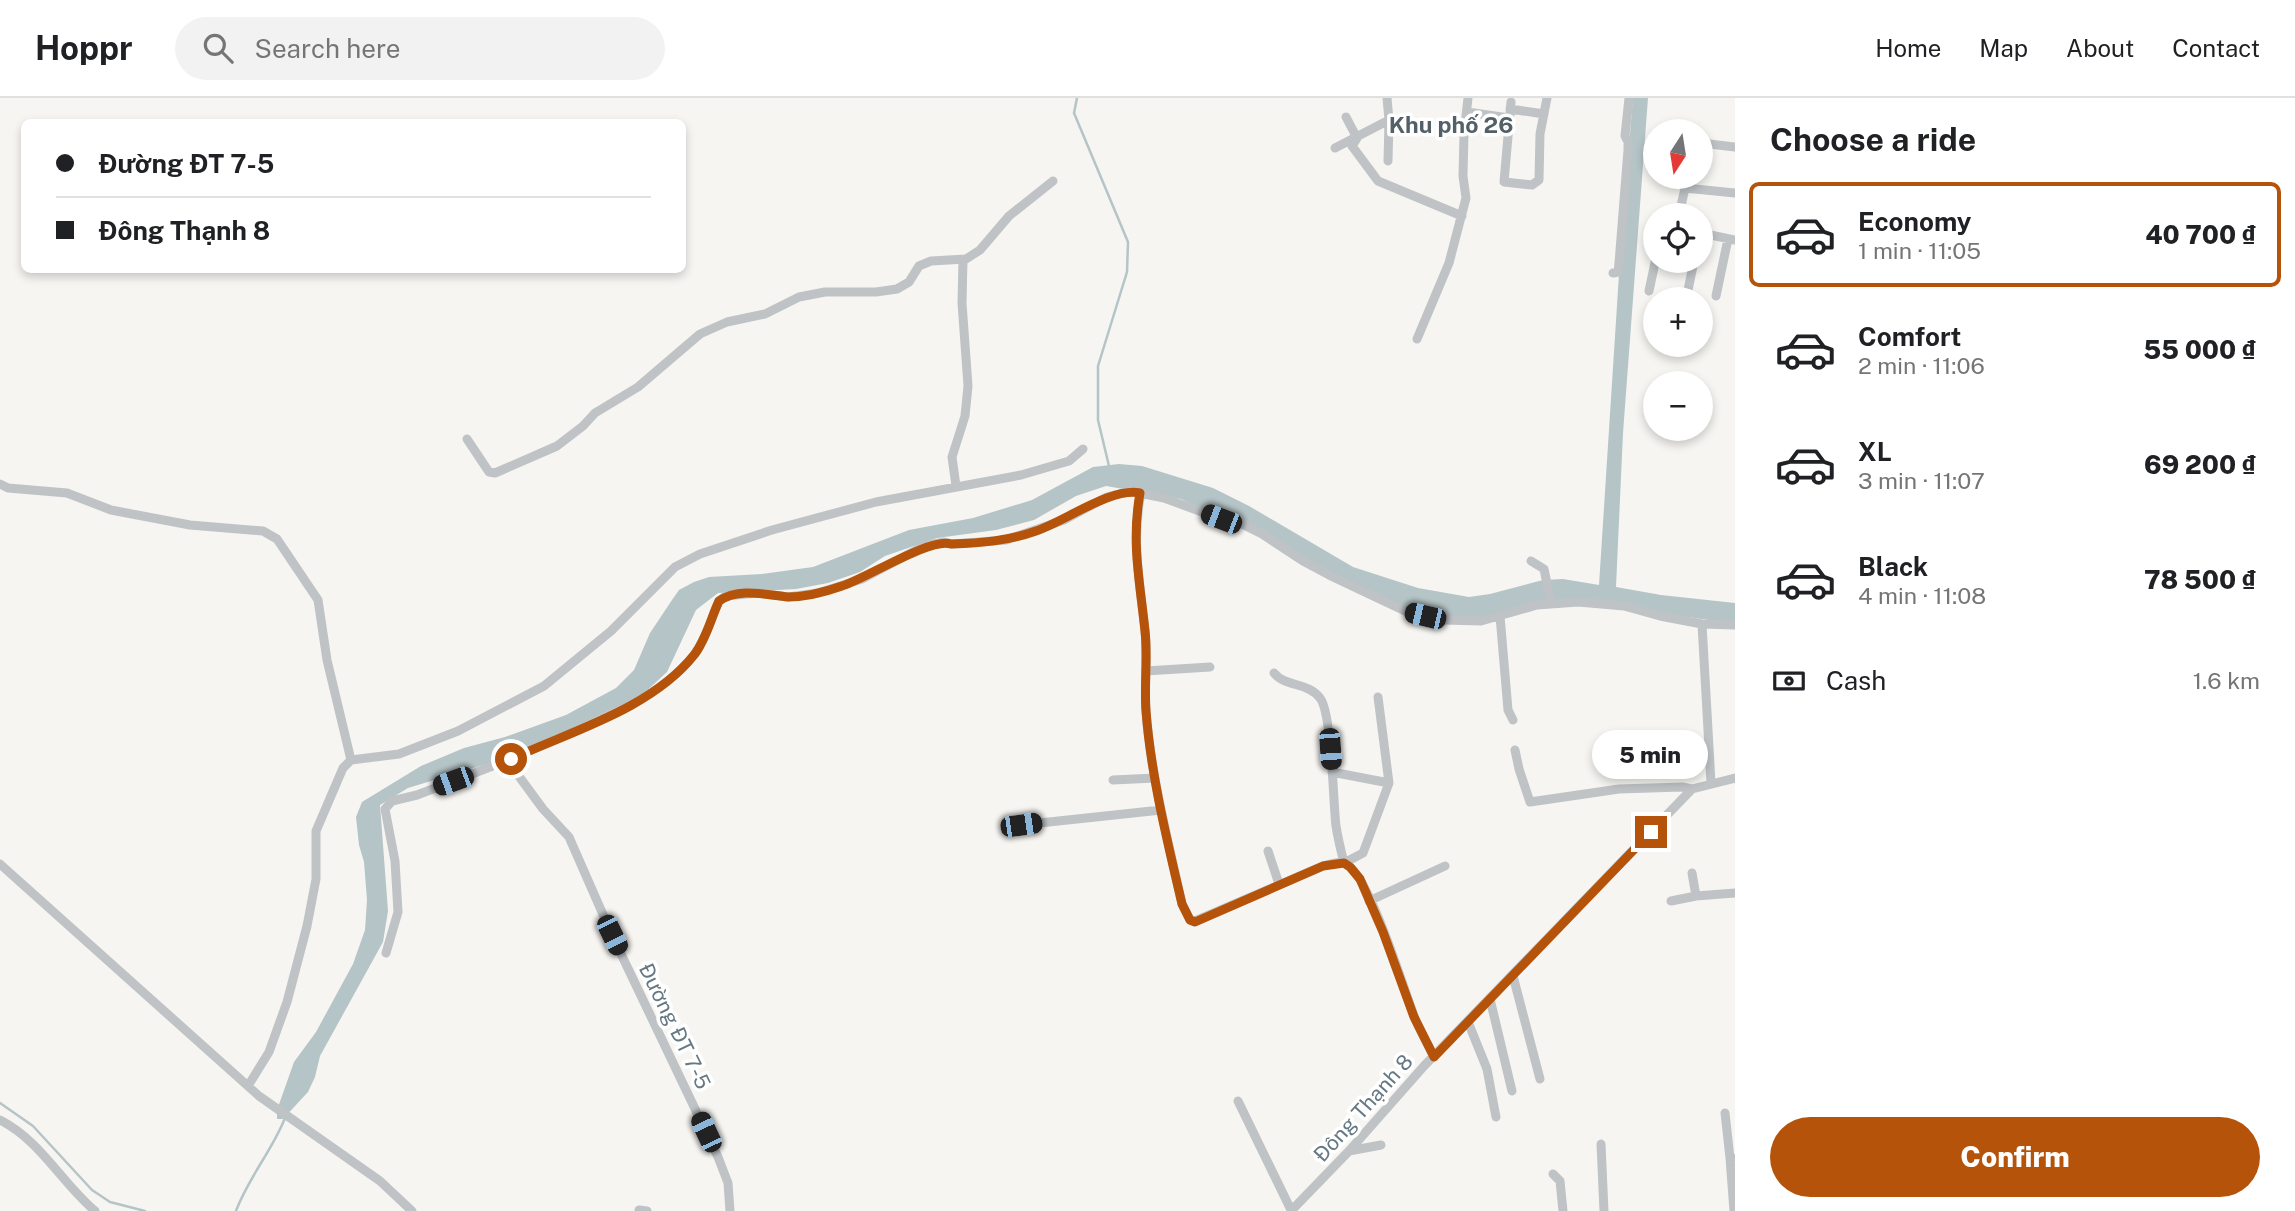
<!DOCTYPE html>
<meta charset="utf-8">
<style>
:root{--surface:#fff;--page:#f2f2f2;--text:#202124;--muted:#757577;--line:#e0e0e0;--accent:#b45309}
body{margin:0;font-family:"Public Sans",sans-serif;background:var(--page);color:var(--text);height:100vh;display:flex;flex-direction:column;font-size:26px;white-space:nowrap}
*{box-sizing:border-box;margin:0}
p{font-size:23px;color:var(--muted)}
.icon{flex:none;width:38px;height:38px;fill:none;stroke:currentColor;stroke-width:2;stroke-linecap:round;stroke-linejoin:round}
.map{position:relative;flex:1;overflow:hidden}
.drawer{display:flex;flex-direction:column;background:var(--surface);width:560px}
.drawer>*{flex:none}
.top-card{position:absolute;left:21px;top:21px;width:665px;height:154px;border-radius:10px;box-shadow:0 4px 10px #0003;display:grid;align-content:center;height:154px;padding:0 35px;background:var(--surface)}
.needle{width:46px;rotate:192deg}
.fabs{position:absolute;left:1643px;top:21px;display:grid;gap:14px}
.fabs a{display:grid;place-items:center;width:70px;height:70px;border-radius:50%;background:var(--surface);box-shadow:0 4px 10px #0003;font-size:35px}
.end{position:absolute;width:32px;height:32px;margin:-16px;border:9px solid #b45309;background:#fff;box-shadow:0 0 0 4px #fff}
.from{border-radius:50%}
.bubble{position:absolute;height:49px;border-radius:24px;background:var(--surface);box-shadow:0 4px 10px #0003;font-size:23px;font-weight:800;line-height:49px;text-align:center}
.car{position:absolute;width:21px;height:42px;margin:-21px -10px;border-radius:9px;box-shadow:0 0 5px 2px #0007;background:linear-gradient(#222 24%,#8ab4d8 0 40%,#222 0 76%,#8ab4d8 0 86%,#222 0)}
.top-card b{display:flex;align-items:center;gap:24px;height:66px;font-size:26px}
.top-card b+b{border-top:2px solid var(--line)}
.top-card i{width:18px;height:18px;background:var(--text)}
ul{padding:0;list-style:none}
li{display:flex;align-items:center;gap:21px;height:105px;margin:0 14px 10px;padding:0 21px;border:4px solid transparent;border-radius:10px}
li div{flex:1}
li b{display:block;font-size:26px}
li em{font-style:normal;font-weight:800}
li.current{border-color:var(--accent)}
li>.icon{width:63px;height:63px;stroke-width:1.5}
h2{padding:0 35px;font-size:32px;line-height:84px}
.pay{display:flex;align-items:center;gap:18px;height:77px;padding:0 35px;font-size:26px}
.pay p{margin-inline-start:auto}
.button{display:flex;gap:14px;margin-top:auto;padding:14px 35px}
.button a{flex:1;height:80px;border-radius:42px;background:var(--accent);color:#fff;font-size:28px;font-weight:800;line-height:80px;text-align:center}
header{display:flex;align-items:center;gap:42px;box-sizing:border-box;height:98px;padding:0 35px;background:var(--surface);border-bottom:2px solid var(--line)}
header strong{font-size:33px}
nav{display:flex;gap:38px;margin-inline-start:auto;font-size:24px}
.search{width:490px;height:63px;background:var(--page);display:flex;align-items:center;gap:18px;box-sizing:border-box;padding:0 24px;border-radius:38px;color:var(--muted);font-size:26px}
main{display:flex;flex:1;min-height:0}
.map>svg:first-child{display:block}
.water{fill:#b5c4c6}
.lines{fill:none;stroke-linecap:round;stroke-linejoin:round}
.stream{stroke:#b5c4c6;stroke-width:2.5}
.street{stroke:#bfc3c6;stroke-width:9}
.route{stroke:#b45309;stroke-width:9}
.labels{text-anchor:middle;dominant-baseline:central;stroke-width:7;stroke-linejoin:round;paint-order:stroke}
.street-label{font-size:21px;fill:#657883;stroke:#fff}
.neighbourhood-label{font-size:23px;font-weight:bold;fill:#536068;stroke:#fff}
</style>
<header>
<strong>Hoppr</strong>
<div class="search"><svg class="icon" aria-label="search" viewBox="0 0 24 24"><circle cx="10" cy="10" r="6"/><path d="M15 15l6 6"/></svg>Search here</div>
<nav><a>Home</a><a>Map</a><a>About</a><a>Contact</a></nav>
</header>
<main>
<div class="map">
<svg width="1735" height="1113" viewBox="0 0 1735 1113">
<rect width="100%" height="100%" fill="#f6f5f2"/>
<path class="water" d="M1633,0H1648L1623,335L1616,489L1661,497L1735,505V526L1567,501L1500,517L1464,522L1403,511L1235,426L1181,401L1106,388L1076,398L1034,422L996,432L937,440L885,458L860,474L828,485L796,491L718,495L696,512L667,574L641,598L543,644L490,665L408,690L380,707L388,813L383,844L320,958L315,979L308,994L283,1021H277V1012L294,964L316,934L353,866L365,832L367,802L364,764L359,747L356,719L362,704L421,668L464,650L505,639L566,617L616,590L634,572L650,535L672,502L679,492L694,484L709,479L762,476L813,469L909,432L973,420L1032,402L1093,369L1119,366L1142,368L1213,390L1249,408L1353,469L1418,490L1469,499L1490,496L1543,482L1563,481L1599,487L1621,145Z"/>
<g class="lines">
<path class="stream" d="M1077,0L1074,15L1128,144L1127,174L1098,268V322L1109,368
M0,1005L33,1028L92,1092L110,1104L145,1113
M236,1113C248,1080 272,1053 285,1020"/>
<path class="street" d="M1511,4L1504,84L1532,87L1539,82L1540,36L1547,0
M1510,11L1544,16
M1467,14L1509,20
M1346,19L1357,40L1352,48L1378,83L1462,118
M1701,45L1735,49
M1335,50L1389,22L1387,0
M1388,63L1389,22
M1679,117L1685,90L1735,95
M1701,135L1735,142
M1613,175L1618,174L1619,165L1628,52V44L1625,38L1629,0
M1649,193L1656,160
M1687,197L1694,163
M1716,198L1728,141
M1417,241L1449,165L1466,100L1463,78L1464,36L1468,0
M467,341L489,374L495,375L557,348L583,328L595,315L638,289L700,236L727,224L765,216L799,199L825,194H876L897,191L909,184L919,168L931,163L966,161L980,152L1009,118L1053,83
M0,386L8,390L67,395L111,412L190,427L263,433L277,441L318,502L327,562L351,662
M956,388L952,359L965,318L968,288L962,205L963,162
M1141,395C1131,444 1140,484 1145,533C1148,559 1144,586 1146,613C1151,678 1168,742 1182,806L1190,822L1195,823L1323,768C1331,766 1341,762 1349,768C1371,785 1402,885 1413,915C1418,930 1427,944 1434,959
M1531,463L1544,471L1551,505
M1500,518L1508,612L1513,622
M1702,526L1711,685
M1146,573L1210,569
M1274,575C1285,589 1308,584 1320,600C1332,615 1333,704 1336,728C1338,741 1341,753 1344,765L1363,755L1389,685L1378,599
M1515,652L1519,671L1530,704L1619,691L1682,689L1692,691
M1332,674L1389,685
M1113,682L1155,680
M1021,727L1161,712
M1268,753L1279,786
M0,766L259,998L380,1083L412,1113
M1692,775L1696,798L1735,795
M1369,803L1445,768
M1671,803L1696,798
M386,855L398,814L395,763L385,711L392,703L417,697L511,661
M1513,878L1540,981
M1490,901L1512,993
M1468,924L1487,971L1496,1019
M248,988L269,954L287,904L307,828L316,781V733L343,670L351,662L399,656L458,633L544,588L611,533L675,469L700,456L772,432L876,404L1021,377L1069,363L1083,351
M1238,1003L1291,1112
M1725,1015L1730,1060H1733
M0,1022C41,1043 61,1084 95,1113
M1601,1046L1604,1113
M1349,1053L1381,1047
M1730,1060L1734,1113
M1553,1076L1560,1083L1563,1113
M639,1112L647,1113
M730,1113L728,1085L718,1059L612,837L569,739L543,711L518,677L511,661C570,633 652,610 694,557C706,542 711,520 719,503L726,498L757,495L788,499L818,495L862,481L924,448L944,444L952,446L1006,442L1064,422L1107,399L1130,393L1164,400L1221,421L1242,426L1262,436L1303,463L1333,479L1407,514L1443,522L1481,523L1537,507L1578,504L1624,508L1660,518L1702,526L1735,527
M1291,1113L1349,1053L1424,968L1692,691L1735,680"/>
</g>
<g class="lines">
<path class="route" d="M511,661C571,633 651,611 694,557C706,542 711,520 719,503C739,489 766,497 788,499C806,499 825,494 842,488C867,480 931,439 951,446C981,445 1008,443 1036,433C1065,423 1112,389 1140,395C1131,444 1140,484 1145,533C1148,559 1144,586 1146,613C1151,678 1167,742 1182,806L1190,822L1195,824L1323,768L1344,765L1350,769L1360,781L1383,834L1414,919L1434,959L1651,734"/>
</g>
<g class="labels">
<g class="street-label">
<text transform="translate(675 928) rotate(64)">Đường ĐT 7-5</text>
<text transform="translate(1363 1010) rotate(-48)">Đông Thạnh 8</text>
</g>
<g class="neighbourhood-label">
<text x="1451" y="26">Khu phố 26</text>
</g>
</g>
</svg>
<div class="fabs">
<a><svg class="needle" viewBox="-14 -14 28 28"><path d="M0-13l5 13h-10z" fill="#e53935"/><path d="M0 13l5-13h-10z" fill="#757577"/></svg></a>
<a><svg class="icon" aria-label="locate" viewBox="0 0 24 24"><circle cx="12" cy="12" r="6"/><path d="M12 2v4M12 18v4M2 12h4M18 12h4"/></svg></a>
<a>+</a>
<a>−</a>
</div>
<i class="end from" style="left:511px;top:661px"></i>
<i class="end" style="left:1651px;top:734px"></i>
<div class="bubble" style="left:1592px;top:632px;width:116px">5 min</div>
<i class="car" style="left:1221px;top:421px;rotate:291deg"></i>
<i class="car" style="left:1425px;top:518px;rotate:283deg"></i>
<i class="car" style="left:1330px;top:651px;rotate:176deg"></i>
<i class="car" style="left:453px;top:683px;rotate:250deg"></i>
<i class="car" style="left:1021px;top:727px;rotate:82deg"></i>
<i class="car" style="left:612px;top:837px;rotate:154deg"></i>
<i class="car" style="left:706px;top:1034px;rotate:335deg"></i>
<div class="top-card">
<b><i class="from"></i>Đường ĐT 7-5</b>
<b><i></i>Đông Thạnh 8</b>
</div>
</div>
<section class="drawer">
<h2>Choose a ride</h2>
<ul>
<li class="current"><svg class="icon" aria-label="car" viewBox="0 0 24 24"><path d="M5 17H2v-5l4-1 3-4h7l3 4 3 1v5h-3M9 17h6M6 11h13"/><circle cx="7" cy="17" r="2"/><circle cx="17" cy="17" r="2"/></svg><div><b>Economy</b><p>1 min · 11:05</p></div><em>40 700 ₫</em></li>
<li><svg class="icon" aria-label="car" viewBox="0 0 24 24"><path d="M5 17H2v-5l4-1 3-4h7l3 4 3 1v5h-3M9 17h6M6 11h13"/><circle cx="7" cy="17" r="2"/><circle cx="17" cy="17" r="2"/></svg><div><b>Comfort</b><p>2 min · 11:06</p></div><em>55 000 ₫</em></li>
<li><svg class="icon" aria-label="car" viewBox="0 0 24 24"><path d="M5 17H2v-5l4-1 3-4h7l3 4 3 1v5h-3M9 17h6M6 11h13"/><circle cx="7" cy="17" r="2"/><circle cx="17" cy="17" r="2"/></svg><div><b>XL</b><p>3 min · 11:07</p></div><em>69 200 ₫</em></li>
<li><svg class="icon" aria-label="car" viewBox="0 0 24 24"><path d="M5 17H2v-5l4-1 3-4h7l3 4 3 1v5h-3M9 17h6M6 11h13"/><circle cx="7" cy="17" r="2"/><circle cx="17" cy="17" r="2"/></svg><div><b>Black</b><p>4 min · 11:08</p></div><em>78 500 ₫</em></li>
</ul>
<div class="pay"><svg class="icon" aria-label="cash" viewBox="0 0 24 24"><path d="M3 7h18v10H3z"/><circle cx="12" cy="12" r="2"/></svg>Cash<p>1.6 km</p></div>
<div class="button"><a>Confirm</a></div>
</section>
</main>
